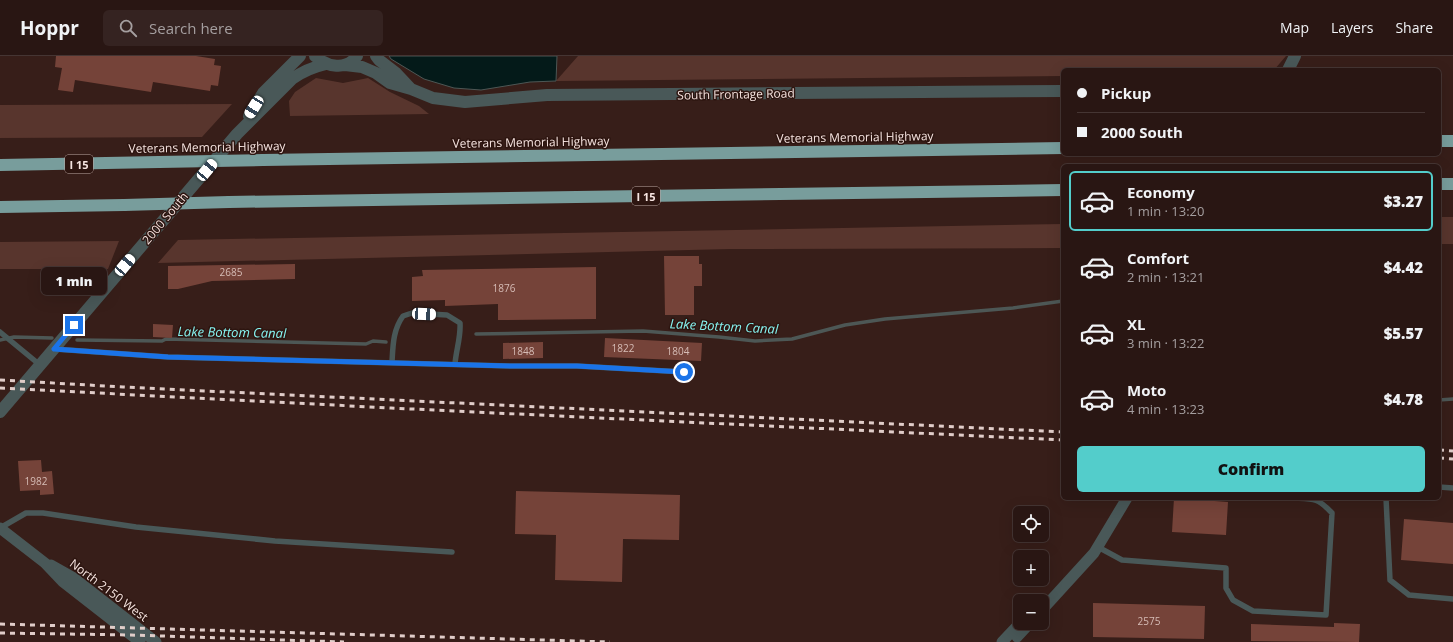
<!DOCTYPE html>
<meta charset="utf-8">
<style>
:root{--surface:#291613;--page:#352321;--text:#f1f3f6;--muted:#a59fa0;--line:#453533;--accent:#53cdcb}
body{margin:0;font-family:"Open Sans",sans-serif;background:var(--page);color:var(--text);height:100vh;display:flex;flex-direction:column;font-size:15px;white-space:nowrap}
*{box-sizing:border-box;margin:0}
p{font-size:13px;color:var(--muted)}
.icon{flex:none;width:22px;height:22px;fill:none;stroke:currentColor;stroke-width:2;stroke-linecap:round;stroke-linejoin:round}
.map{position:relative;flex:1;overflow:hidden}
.side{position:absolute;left:1061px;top:108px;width:380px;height:336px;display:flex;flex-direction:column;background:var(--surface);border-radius:6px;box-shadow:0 4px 16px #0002,0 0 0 1px var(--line)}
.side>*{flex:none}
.top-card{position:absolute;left:1061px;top:12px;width:380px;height:88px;border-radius:6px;box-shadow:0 4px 16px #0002,0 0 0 1px var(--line);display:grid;align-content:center;height:88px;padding:0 16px;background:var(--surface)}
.fabs{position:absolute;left:1013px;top:450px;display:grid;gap:8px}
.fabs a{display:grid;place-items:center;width:36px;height:36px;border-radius:6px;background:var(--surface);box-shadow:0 4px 16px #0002,0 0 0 1px var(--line);font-size:20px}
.end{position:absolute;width:18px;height:18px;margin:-9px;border:5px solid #1a73e8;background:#fff;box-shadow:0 0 0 2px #fff}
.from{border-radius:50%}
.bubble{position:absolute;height:28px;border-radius:6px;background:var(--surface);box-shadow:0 4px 16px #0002,0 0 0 1px var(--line);font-size:13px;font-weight:800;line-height:28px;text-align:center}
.car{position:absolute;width:12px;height:24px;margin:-12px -6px;border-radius:5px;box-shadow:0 0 3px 1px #0007;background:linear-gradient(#fff 24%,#345 0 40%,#fff 0 76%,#345 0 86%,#fff 0)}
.top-card b{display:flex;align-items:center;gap:14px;height:38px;font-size:15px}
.top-card b+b{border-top:1px solid var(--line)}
.top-card i{width:10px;height:10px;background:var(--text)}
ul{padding:7px 0 0;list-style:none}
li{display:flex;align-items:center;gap:12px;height:60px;margin:0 8px 6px;padding:0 8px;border:2px solid transparent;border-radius:6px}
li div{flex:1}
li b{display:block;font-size:15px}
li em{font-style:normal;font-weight:800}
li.on{border-color:var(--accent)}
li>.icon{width:36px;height:36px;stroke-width:1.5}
.action{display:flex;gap:8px;margin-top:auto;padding:8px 16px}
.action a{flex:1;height:46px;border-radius:6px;background:var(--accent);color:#111;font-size:16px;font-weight:800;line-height:46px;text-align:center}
header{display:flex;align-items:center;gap:24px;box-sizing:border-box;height:56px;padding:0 20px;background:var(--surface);border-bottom:1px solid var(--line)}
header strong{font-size:19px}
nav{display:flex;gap:22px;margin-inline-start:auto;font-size:14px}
.search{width:280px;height:36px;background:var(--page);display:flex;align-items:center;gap:10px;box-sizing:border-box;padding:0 14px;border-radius:6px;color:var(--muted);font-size:15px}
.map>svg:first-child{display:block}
.green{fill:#58352d}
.water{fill:#041a19;stroke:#4d5755}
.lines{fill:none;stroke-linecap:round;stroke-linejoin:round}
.stream{stroke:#4d5755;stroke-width:3.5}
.building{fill:#754339}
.service{stroke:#495858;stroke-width:5.5}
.minor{stroke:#495858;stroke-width:11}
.tertiary{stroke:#495858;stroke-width:12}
.motorway{stroke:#789d9c;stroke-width:12}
.rail{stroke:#e0cdc9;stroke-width:3;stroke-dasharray:5 5;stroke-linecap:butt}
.motorway-bridge{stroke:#789d9c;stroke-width:12}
.route{stroke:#1a73e8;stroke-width:5}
.labels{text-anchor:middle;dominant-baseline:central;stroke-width:3;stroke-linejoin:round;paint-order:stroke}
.number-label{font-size:10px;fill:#d6bcb6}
.shield{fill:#2d1510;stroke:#baa6a2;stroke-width:1}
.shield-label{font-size:11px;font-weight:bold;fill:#f6e4e0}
.street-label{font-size:12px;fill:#f6e4e0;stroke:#2d1510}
.water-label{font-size:13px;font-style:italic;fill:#87f5f2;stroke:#2d1510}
</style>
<header>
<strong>Hoppr</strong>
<div class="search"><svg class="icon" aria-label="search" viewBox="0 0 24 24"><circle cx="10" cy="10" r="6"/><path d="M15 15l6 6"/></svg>Search here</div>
<nav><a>Map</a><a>Layers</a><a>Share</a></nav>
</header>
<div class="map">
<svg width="1453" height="586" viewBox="0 0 1453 586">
<rect width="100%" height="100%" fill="#371e19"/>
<path class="green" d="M578,0H1286L1274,14H1063V20L556,25Z
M316,22L343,27L368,22L390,36L419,50L429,58L290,60L289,45L295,36Z
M232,48L202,81L0,82V49Z
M1439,161H1453V188H1439Z
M1063,168V192L730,193L158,207L178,184Z
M119,185L108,213H0V186Z"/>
<path class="water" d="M389,0H557L556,25L530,26L481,34L454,32L424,23L391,3Z"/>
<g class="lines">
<path class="stream" d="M476,278L643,275L719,281L755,285L792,283L845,269L885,263L1013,252L1063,245
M0,284L14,281L52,282
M77,284L162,285L166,283L366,288L373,285L386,286
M1439,344L1453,343"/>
</g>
<path class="building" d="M56,0H196L215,3L214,9L221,10L218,30L211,29L210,35L153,26L151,36L75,24L73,36L58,34L62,12L55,11Z
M664,200H699V208H702V230H694V259H665Z
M295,208V223L212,225L178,233H168V210Z
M596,211V263L498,264V248L445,250V244L412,245V221L423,220L422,214Z
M153,268L173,269L172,282L153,281Z
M605,282L702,287L701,305L604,301Z
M543,286V302L503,303V287Z
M41,404L42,416L52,415L54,438L40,439V434L20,435L18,405Z
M516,435L680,439L679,484L623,483L622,526L555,524L556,479L515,478Z
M1174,442L1228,446L1226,479L1172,476Z
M1404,463L1453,467V508L1401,504Z
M1093,547L1205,550L1204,583L1093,581Z
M1334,567L1360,568L1359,586L1251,585V568L1334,571Z"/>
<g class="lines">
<path class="service" d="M0,276L40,309
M54,293L168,301L511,310H577L684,316
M392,306C393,289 393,274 403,260L412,257L447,259L460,267C461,281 456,294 455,308
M1439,431L1453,432
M1386,442L1390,524L1409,539L1453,543
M0,472L26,457H43L136,471L275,485L452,496
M1098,491L1122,504L1226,512V532L1233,544L1253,555L1326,559L1332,457C1317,441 1313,443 1292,442"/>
<path class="minor" d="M0,472L45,507L63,526L140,586
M51,509L74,522L156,586
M1042,554L1094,497L1127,442
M1017,581L1030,567
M1002,586L1020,567"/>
<path class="tertiary" d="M315,0C327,11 346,15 357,0
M376,0L379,4L396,17L411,33
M345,9L362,11L376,17L390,27L411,33L433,42L465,46L547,39L1063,35
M1288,14L1295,0
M249,60L263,37L300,0
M0,356L237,78L292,23C303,15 313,11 326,8"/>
<path class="motorway" d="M1439,85H1453
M263,104L1063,92
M0,109L159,106
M1439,128H1453
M229,146L1063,134
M0,151L124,149"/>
<path class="rail" d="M0,324L123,331L1063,376
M0,332L391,352L1063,384
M1439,394L1453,395
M1439,402L1453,403
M0,568L610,586
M0,577L131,579L344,586"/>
<path class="motorway-bridge" d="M159,106L263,104
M124,149L229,146"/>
</g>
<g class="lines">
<path class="route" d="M74,269L54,293L168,301L511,310H577L684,316"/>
</g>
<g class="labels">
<g class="number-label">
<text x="231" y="216">2685</text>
<text x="504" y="232">1876</text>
<text x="623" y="292">1822</text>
<text x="523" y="295">1848</text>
<text x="678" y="295">1804</text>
<text x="36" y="425">1982</text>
<text x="1149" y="565">2575</text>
</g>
<g class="shield">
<rect x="65" y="99" width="28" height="18" rx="3"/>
<rect x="632" y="131" width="28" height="18" rx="3"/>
</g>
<g class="shield-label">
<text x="79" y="108">I 15</text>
<text x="646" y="140">I 15</text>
</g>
<g class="street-label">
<text transform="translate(736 38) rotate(-1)">South Frontage Road</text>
<text transform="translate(855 81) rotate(-1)">Veterans Memorial Highway</text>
<text transform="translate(531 86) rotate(-1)">Veterans Memorial Highway</text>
<text transform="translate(207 91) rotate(-1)">Veterans Memorial Highway</text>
<text transform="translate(165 162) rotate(-50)">2000 South</text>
<text transform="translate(109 534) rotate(37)">North 2150 West</text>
</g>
<g class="water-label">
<text transform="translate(724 270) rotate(3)">Lake Bottom Canal</text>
<text transform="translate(232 276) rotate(1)">Lake Bottom Canal</text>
</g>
</g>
</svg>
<div class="fabs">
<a><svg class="icon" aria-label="locate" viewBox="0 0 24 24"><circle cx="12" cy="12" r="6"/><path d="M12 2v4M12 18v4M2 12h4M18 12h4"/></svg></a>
<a>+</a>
<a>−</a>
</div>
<i class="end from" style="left:684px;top:316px"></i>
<i class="end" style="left:74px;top:269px"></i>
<div class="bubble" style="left:41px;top:211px;width:66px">1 min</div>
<i class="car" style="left:254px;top:51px;rotate:212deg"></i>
<i class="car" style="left:207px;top:114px;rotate:40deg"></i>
<i class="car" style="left:125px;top:209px;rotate:40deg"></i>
<i class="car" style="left:424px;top:258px;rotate:93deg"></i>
<div class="top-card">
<b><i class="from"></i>Pickup</b>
<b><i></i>2000 South</b>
</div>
<section class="side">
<ul>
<li class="on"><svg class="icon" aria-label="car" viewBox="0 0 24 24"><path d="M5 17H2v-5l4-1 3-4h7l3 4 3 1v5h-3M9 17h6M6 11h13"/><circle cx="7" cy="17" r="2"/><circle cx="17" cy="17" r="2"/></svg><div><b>Economy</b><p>1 min · 13:20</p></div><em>$3.27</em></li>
<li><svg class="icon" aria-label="car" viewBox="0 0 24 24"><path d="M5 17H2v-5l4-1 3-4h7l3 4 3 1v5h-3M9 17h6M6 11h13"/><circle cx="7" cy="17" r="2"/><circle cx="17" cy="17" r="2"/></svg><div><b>Comfort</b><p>2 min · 13:21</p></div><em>$4.42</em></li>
<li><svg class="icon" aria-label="car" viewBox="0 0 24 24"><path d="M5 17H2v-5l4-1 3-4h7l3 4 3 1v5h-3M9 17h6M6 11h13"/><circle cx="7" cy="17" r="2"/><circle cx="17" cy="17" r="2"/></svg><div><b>XL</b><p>3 min · 13:22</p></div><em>$5.57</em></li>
<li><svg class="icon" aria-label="car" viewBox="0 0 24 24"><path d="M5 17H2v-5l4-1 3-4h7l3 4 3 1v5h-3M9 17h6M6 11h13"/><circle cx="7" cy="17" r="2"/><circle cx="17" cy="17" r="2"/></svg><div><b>Moto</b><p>4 min · 13:23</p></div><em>$4.78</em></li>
</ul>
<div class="action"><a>Confirm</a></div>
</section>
</div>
